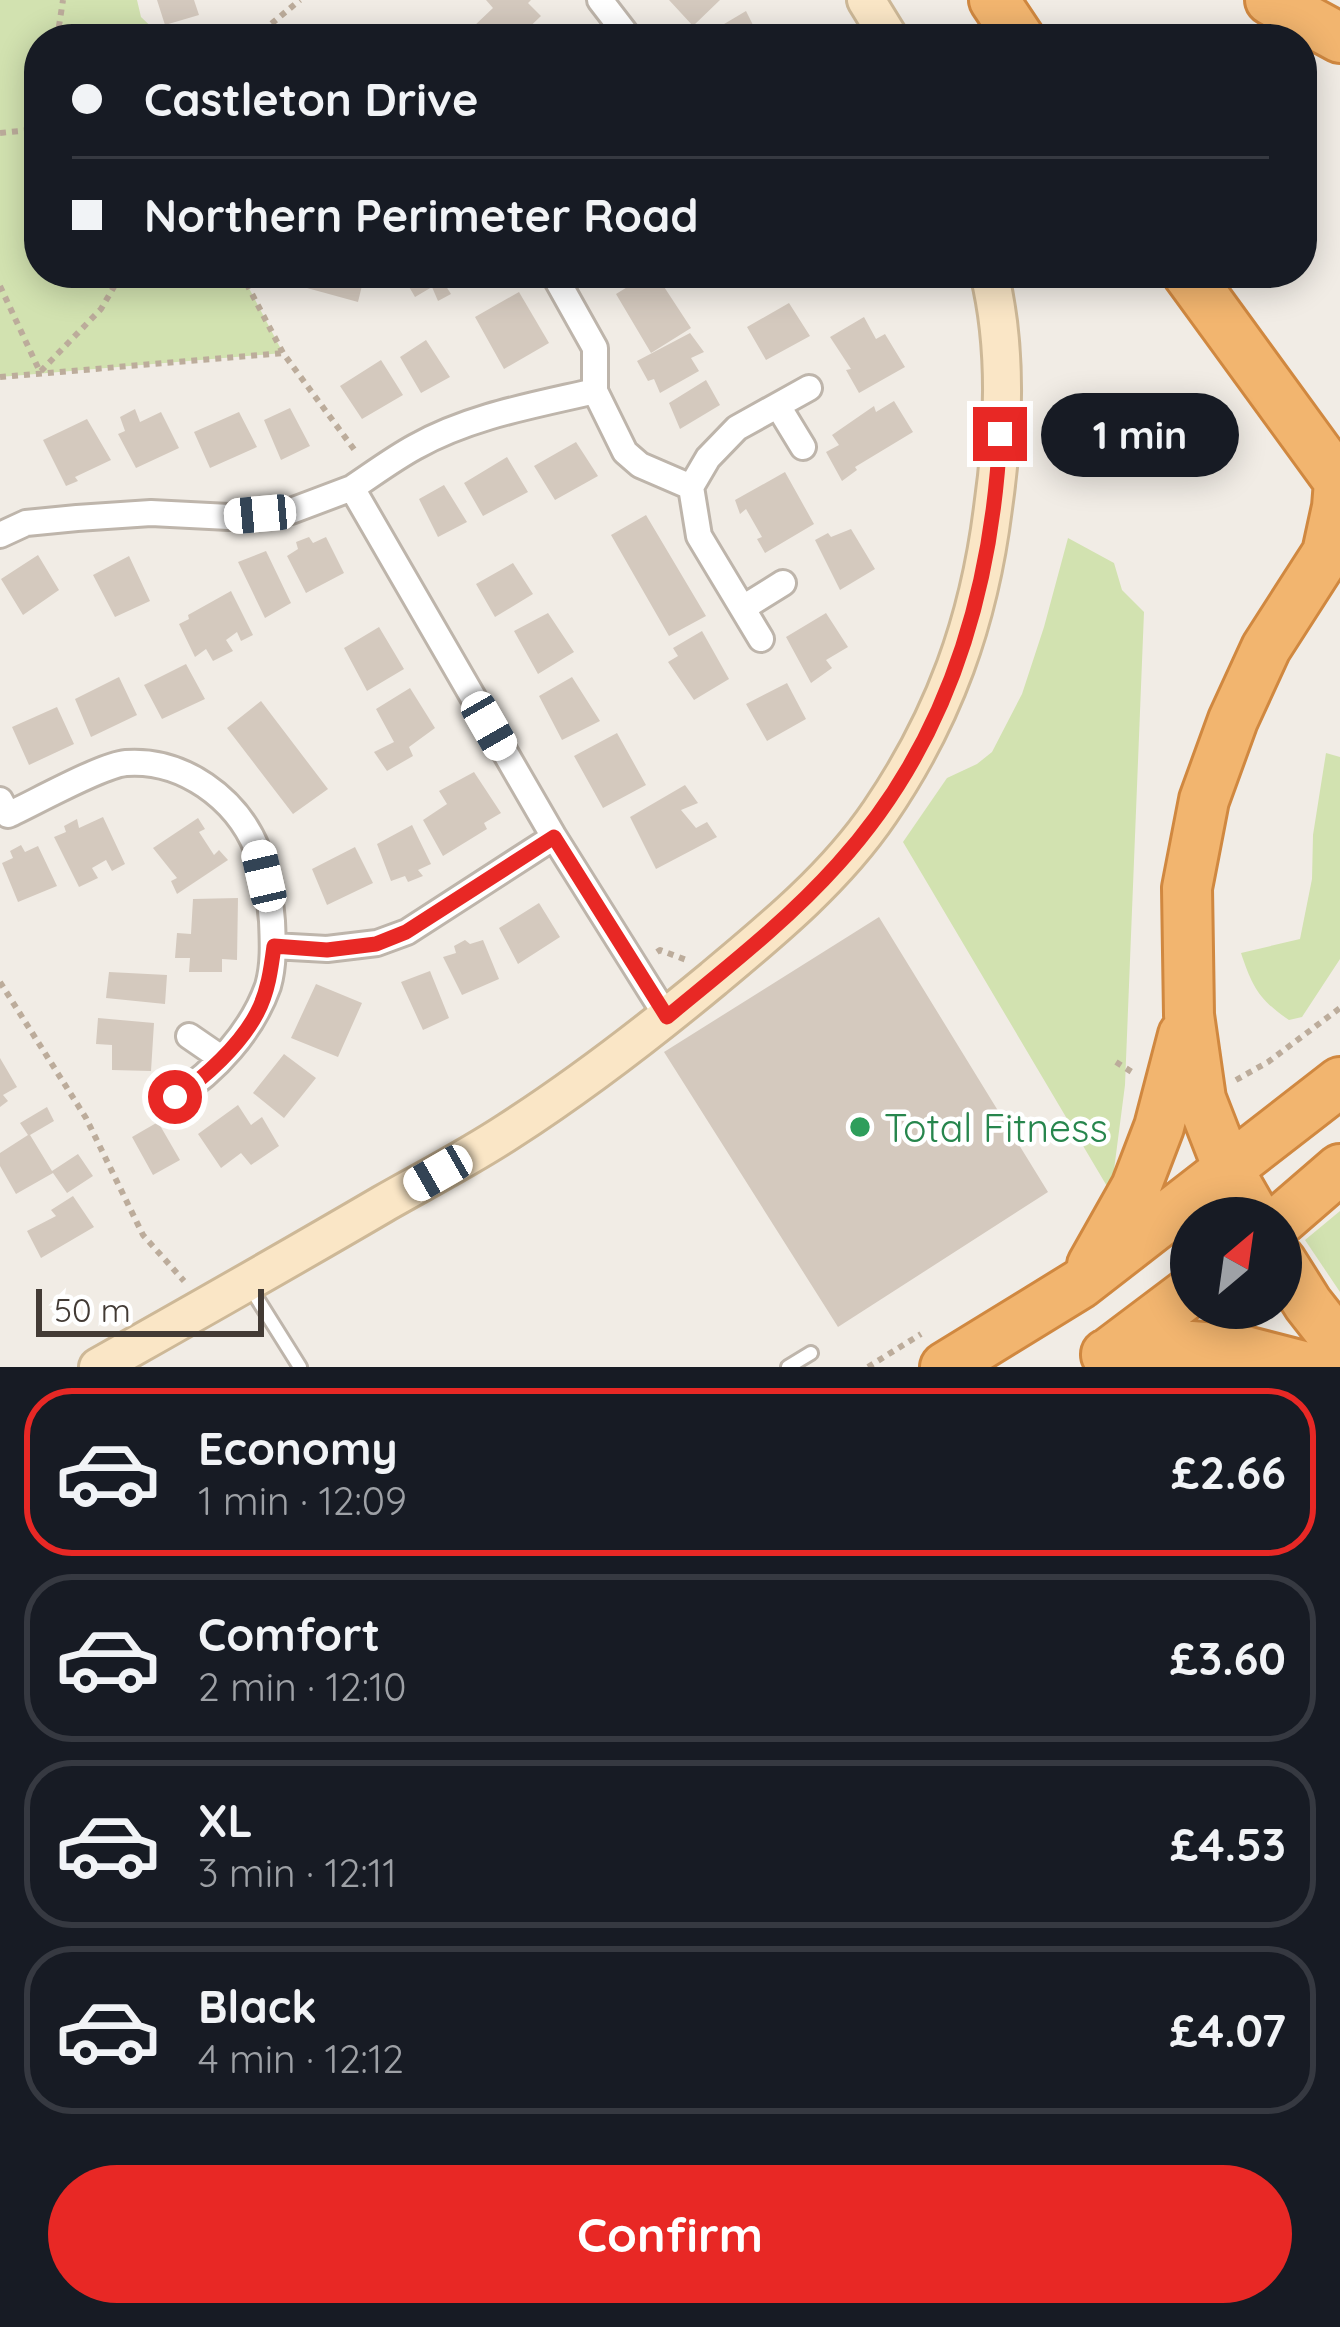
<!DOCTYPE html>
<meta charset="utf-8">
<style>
:root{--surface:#171b24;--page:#242831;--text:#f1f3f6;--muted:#9ea1a6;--line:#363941;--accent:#e82825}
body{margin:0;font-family:Quicksand,sans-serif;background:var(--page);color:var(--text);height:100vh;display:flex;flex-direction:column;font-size:45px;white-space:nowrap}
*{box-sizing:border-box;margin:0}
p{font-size:39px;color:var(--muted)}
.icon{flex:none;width:66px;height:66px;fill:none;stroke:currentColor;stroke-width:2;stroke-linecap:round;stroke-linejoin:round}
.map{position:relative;height:1367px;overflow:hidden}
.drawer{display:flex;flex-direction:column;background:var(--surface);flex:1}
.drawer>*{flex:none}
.top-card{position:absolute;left:24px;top:24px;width:1293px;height:264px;border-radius:48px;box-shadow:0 6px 30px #0003;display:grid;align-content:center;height:264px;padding:0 48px;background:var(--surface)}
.needle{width:78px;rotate:29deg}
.controls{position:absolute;left:1170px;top:1197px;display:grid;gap:24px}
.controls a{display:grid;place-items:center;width:132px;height:132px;border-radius:50%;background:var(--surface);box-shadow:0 6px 30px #0003;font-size:60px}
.scale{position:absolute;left:36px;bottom:30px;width:228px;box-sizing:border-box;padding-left:12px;border:6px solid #433b35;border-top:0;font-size:33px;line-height:42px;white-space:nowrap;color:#433b35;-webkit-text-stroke:9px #fff;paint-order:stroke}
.end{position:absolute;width:54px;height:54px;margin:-27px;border:15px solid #e82825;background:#fff;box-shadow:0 0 0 6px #fff}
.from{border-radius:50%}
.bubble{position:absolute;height:84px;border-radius:42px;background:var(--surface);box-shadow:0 6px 30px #0003;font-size:39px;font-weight:700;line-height:84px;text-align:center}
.car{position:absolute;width:36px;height:72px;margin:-36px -18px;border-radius:15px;box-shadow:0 0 9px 3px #0007;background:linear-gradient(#fff 24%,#345 0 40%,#fff 0 76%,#345 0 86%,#fff 0)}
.top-card b{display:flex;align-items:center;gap:42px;height:114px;font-size:45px}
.top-card b+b{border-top:3px solid var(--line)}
.top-card i{width:30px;height:30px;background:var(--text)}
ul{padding:21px 0 0;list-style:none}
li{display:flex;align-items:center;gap:36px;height:168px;margin:0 24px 18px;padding:0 24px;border:6px solid var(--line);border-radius:48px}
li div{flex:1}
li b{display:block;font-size:45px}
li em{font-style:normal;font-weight:700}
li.active{border-color:var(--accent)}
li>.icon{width:108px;height:108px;stroke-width:1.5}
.button{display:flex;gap:24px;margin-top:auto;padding:24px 48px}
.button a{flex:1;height:138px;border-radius:72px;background:var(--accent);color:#fff;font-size:48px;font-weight:700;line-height:138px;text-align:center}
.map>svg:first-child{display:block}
.green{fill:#d2e2b0}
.building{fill:#d4c9be}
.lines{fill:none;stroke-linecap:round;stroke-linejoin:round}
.lane-casing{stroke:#beb5ab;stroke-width:18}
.street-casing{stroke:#beb5ab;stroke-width:30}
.secondary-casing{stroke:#cdb897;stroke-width:42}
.highway-casing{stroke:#d08840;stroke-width:54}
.path{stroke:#bcac9b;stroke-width:6;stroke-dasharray:6 6;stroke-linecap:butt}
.lane{stroke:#fff;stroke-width:12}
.street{stroke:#fff;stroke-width:24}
.secondary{stroke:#fae6c6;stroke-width:36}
.highway{stroke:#f2b56f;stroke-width:48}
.route{stroke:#e82825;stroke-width:15}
.leisure-dot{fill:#2e9e5b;stroke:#fff;stroke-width:4.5}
.labels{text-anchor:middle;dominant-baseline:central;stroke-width:9;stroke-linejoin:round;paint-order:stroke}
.leisure-label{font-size:39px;fill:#27864d;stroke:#fff;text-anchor:start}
</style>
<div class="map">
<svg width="1340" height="1367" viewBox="0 0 1340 1367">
<rect width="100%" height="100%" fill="#f1ece5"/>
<path class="green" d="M0,0H137L141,17L164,39H39V273H241L283,353L0,377Z
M1068,538L1114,563L1122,590L1144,612L1125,1085L1111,1193L903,842L947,778L977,764L992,752L1022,694L1044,627Z
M1326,753L1340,757V959L1302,1017L1289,1020C1259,1000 1252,986 1241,953L1300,939L1312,879L1313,835Z
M1340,1211V1292L1305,1240Z"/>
<path class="building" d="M157,0H194L199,15L165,25Z
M486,0H531L528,3L541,16L517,39H484L473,27L493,8Z
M669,0H720L693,26Z
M746,11L755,29L743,35L745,39H705L714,30Z
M300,273H365L358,302L296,285Z
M401,273H452L442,280L451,294L438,301L432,287L415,297Z
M650,273H655L691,328L651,353L616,294Z
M519,292L549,343L504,369L475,317Z
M789,303L810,336L766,360L747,327Z
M864,317L876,339L885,334L905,367L859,393L846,370L851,369L830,337Z
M690,333L704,352L691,358L699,371L660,393L654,379L648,381L637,361Z
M426,340L450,377L421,393L400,357Z
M381,360L403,395L362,419L340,386Z
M706,380L720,405L680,429L669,403Z
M894,401L913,432L855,467L857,470L842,481L826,452L839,445L832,435L874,406L876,412Z
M290,408L310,446L281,460L264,420Z
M135,409L140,422L161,412L179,448L136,468L118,434L125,431L120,417Z
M239,412L257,447L210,468L194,432Z
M87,419L111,460L75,477L78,481L66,486L43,440Z
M576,442L598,476L555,500L534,466Z
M507,457L528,492L483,516L464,483Z
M785,472L814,524L765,553L757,539L762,537L746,509L740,514L735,500Z
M444,485L467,522L438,537L419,499Z
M646,515L706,616L669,636L611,535Z
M851,529L875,569L840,590L815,540L828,533L831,537Z
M309,537L313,543L326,537L344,573L306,593L287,556L298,549L296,542Z
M266,551L291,603L265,618L238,562Z
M38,555L59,590L23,615L1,579Z
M129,556L150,601L115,617L93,575Z
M513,563L533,594L495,617L476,584Z
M231,591L253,635L241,641L237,632L226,640L233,651L213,661L206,649L195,657L179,624L189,619L188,615Z
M548,613L574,652L538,674L514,631Z
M826,613L848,647L826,660L832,668L811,683L786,637Z
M379,627L404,669L367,691L344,648Z
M702,631L729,679L694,700L668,662L678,656L673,648Z
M186,664L205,699L162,719L144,685Z
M119,677L137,715L91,737L75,699Z
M572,677L600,721L562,740L539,696Z
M787,683L806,719L767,741L746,704Z
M410,688L435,728L409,747L413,756L387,771L374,752L394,742L376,709Z
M261,701L328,789L293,814L227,728Z
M57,707L74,744L29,765L12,727Z
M617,733L646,785L603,808L574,756Z
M474,772L501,813L484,823L487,829L443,856L423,820L447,804L439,791Z
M685,785L698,803L681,810L696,828L707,822L717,837L656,869L630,817Z
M103,817L125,864L112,871L106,860L92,868L98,878L79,887L54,837L66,832L64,826L77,819L79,828Z
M198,818L205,829L199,832L214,855L219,850L228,860L177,894L171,881L177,878L153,848Z
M412,825L431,864L418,870L423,876L408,882L405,876L391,881L377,844Z
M21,845L25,852L38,846L57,886L18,902L2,863L13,858L10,851Z
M355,847L373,883L327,905L312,869Z
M238,898L237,960L222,959V972H189L190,958H175L177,933L191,934L193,899Z
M539,903L560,937L518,964L499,928Z
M879,917L1048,1192L838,1327L664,1052Z
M465,940L470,944L483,940L499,979L462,995L443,957L456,953L454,946Z
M430,971L449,1018L423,1030L401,982Z
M109,972L167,975L165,1004L106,998Z
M316,984L362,1003L338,1057L291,1038Z
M98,1018L154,1023L151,1071L112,1070V1045L96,1044Z
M284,1054L316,1078L284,1118L253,1093Z
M0,1058L17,1087L3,1095L8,1101L0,1107Z
M238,1105L251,1125L262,1117L279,1146L251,1165L241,1153L221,1168L198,1134Z
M47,1107L54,1121L30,1135L52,1171L78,1154L93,1176L67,1193L53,1173L16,1194L0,1166V1153L28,1135L20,1123Z
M158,1122L180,1160L153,1175L132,1137Z
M73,1196L94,1227L41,1258L27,1231L56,1216L51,1210Z"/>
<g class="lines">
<defs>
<path id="lane" d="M248,1284L300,1367
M788,1367L811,1353"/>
<path id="street" d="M600,0L630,39
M553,273L595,348V391L625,452L640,465L691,487
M778,406L803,447
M352,488C373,474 393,459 415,447C470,416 535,405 595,391
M0,535L26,523L77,518L151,513L229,517L291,511L352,488L554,837L667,1017
M743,608L783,583
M761,639L699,536L691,487L708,458L737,428L809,388
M0,800L8,815C34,803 102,765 126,763C183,759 236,798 257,849C266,870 270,898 272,921C273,943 274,965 268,986C252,1031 215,1072 175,1097
M273,946L327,949L377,943L407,932L554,837
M189,1036L221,1058"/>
<path id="secondary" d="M866,0L890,39
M98,1367C194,1313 289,1259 383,1204C425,1180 468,1158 509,1131C579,1086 649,1032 713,979C773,929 836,877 880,812C944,718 979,621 993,508C1004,431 1008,349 989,273"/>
<path id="highway" d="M994,0L1020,39
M1270,0L1340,38
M1187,273L1340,483
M1256,1218L1229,1171L1201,1099L1189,1015L1187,888L1204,800L1233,720L1266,648L1327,553L1337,507L1339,482
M1281,1220L1340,1169
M1281,1261L1308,1304L1340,1345
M1092,1265L1136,1187L1159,1127L1183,1035
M1106,1354L1191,1346L1241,1350L1307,1367
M1106,1355L1191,1291
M945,1367L1080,1284L1340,1082"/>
</defs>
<use href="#lane" class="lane-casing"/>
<use href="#street" class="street-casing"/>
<use href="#secondary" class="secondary-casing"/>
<use href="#highway" class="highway-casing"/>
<path class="path" d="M57,39L63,0
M253,39L300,0
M0,133L39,129
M241,273L283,353L356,452
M0,286L40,372L101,309L122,273
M0,377L283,353
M657,952L660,950L689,961
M0,982L86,1118L143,1235L184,1281
M1116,1062L1135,1074
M1236,1080L1268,1062L1340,1008
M868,1367L921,1334"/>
<use href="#lane" class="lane"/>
<use href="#street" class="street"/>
<use href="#secondary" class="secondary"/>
<use href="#highway" class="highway"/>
</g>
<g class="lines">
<path class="route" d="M175,1097C204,1079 241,1044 257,1013C268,992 271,969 274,946L327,950L376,944L406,932L554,837L667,1017C725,969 787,921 838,864C947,744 992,593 1000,434"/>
</g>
<circle class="leisure-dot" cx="860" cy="1127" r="12"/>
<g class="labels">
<g class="leisure-label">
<text x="884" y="1127">Total Fitness</text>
</g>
</g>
</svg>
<div class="controls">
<a><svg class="needle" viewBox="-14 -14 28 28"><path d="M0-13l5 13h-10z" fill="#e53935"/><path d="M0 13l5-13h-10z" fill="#9ea1a6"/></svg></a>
</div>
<div class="scale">50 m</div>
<i class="end from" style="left:175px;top:1097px"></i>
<i class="end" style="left:1000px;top:434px"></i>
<div class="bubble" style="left:1041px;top:393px;width:198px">1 min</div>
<i class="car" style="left:260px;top:514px;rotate:265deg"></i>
<i class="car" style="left:489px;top:726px;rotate:150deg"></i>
<i class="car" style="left:264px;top:876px;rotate:347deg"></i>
<i class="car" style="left:438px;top:1173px;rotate:240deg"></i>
<div class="top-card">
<b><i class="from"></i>Castleton Drive</b>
<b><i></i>Northern Perimeter Road</b>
</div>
</div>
<section class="drawer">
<ul>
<li class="active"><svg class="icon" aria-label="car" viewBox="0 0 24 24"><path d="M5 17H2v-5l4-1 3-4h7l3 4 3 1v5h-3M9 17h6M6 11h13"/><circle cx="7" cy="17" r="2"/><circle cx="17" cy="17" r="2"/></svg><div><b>Economy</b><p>1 min · 12:09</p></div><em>£2.66</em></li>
<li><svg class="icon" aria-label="car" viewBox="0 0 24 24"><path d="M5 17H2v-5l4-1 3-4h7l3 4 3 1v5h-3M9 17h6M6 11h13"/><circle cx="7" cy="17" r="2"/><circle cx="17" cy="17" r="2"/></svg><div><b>Comfort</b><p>2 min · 12:10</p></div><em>£3.60</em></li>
<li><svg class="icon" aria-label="car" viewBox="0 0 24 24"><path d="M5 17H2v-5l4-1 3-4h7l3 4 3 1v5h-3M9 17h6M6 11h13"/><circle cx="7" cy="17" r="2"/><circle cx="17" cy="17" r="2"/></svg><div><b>XL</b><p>3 min · 12:11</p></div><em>£4.53</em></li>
<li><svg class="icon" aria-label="car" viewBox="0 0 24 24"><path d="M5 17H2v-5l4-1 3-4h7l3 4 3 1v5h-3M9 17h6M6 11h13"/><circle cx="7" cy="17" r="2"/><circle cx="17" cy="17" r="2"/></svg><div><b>Black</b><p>4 min · 12:12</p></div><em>£4.07</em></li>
</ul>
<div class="button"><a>Confirm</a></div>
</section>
